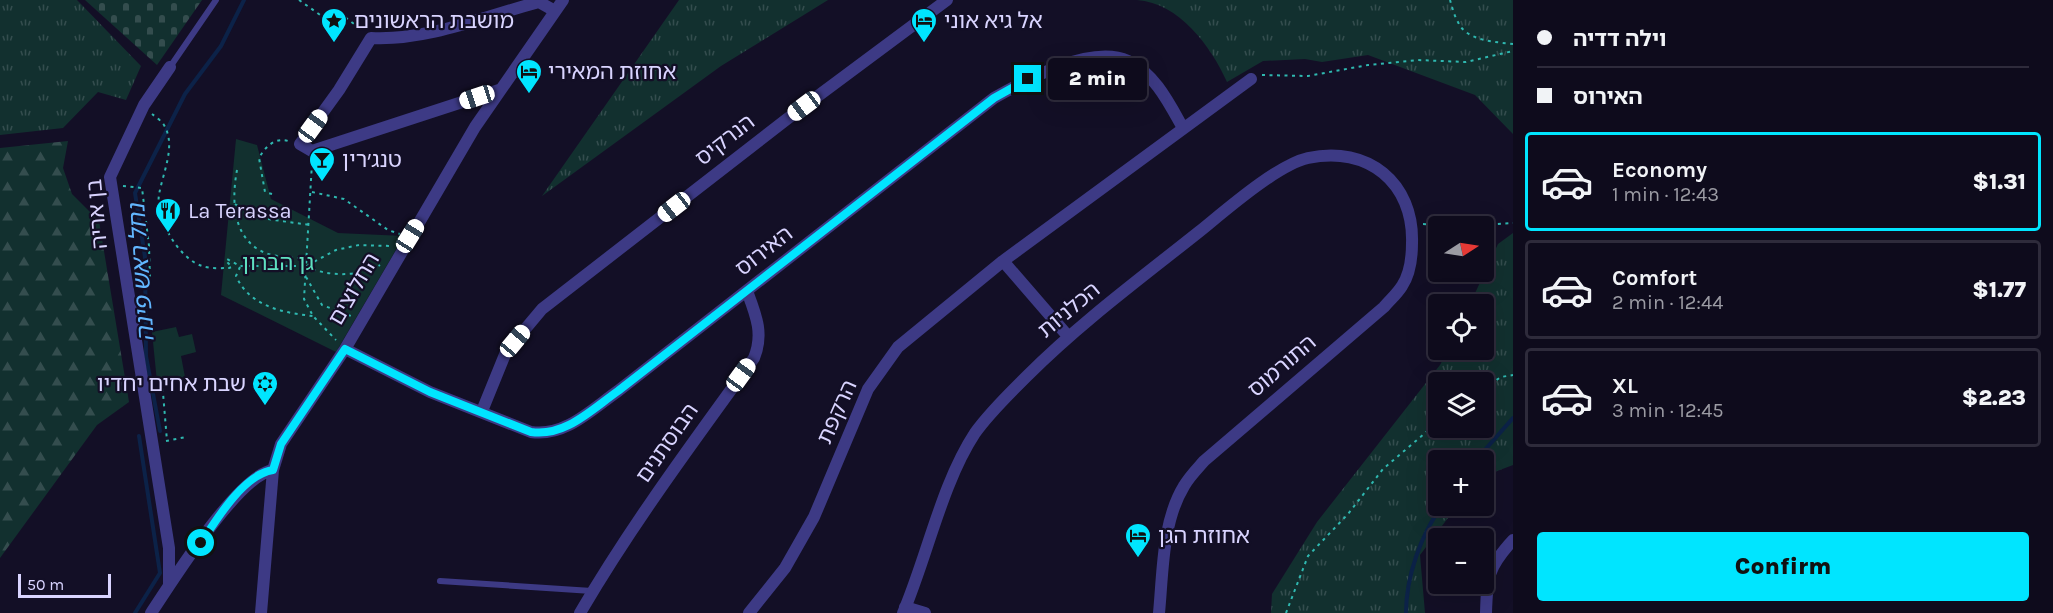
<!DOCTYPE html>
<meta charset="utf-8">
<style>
:root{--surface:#0e0b1c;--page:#1c1929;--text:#f1f3f6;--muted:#9b9ba3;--line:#2e2b3b;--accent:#00e5ff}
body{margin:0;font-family:Karla,"Noto Sans Hebrew",sans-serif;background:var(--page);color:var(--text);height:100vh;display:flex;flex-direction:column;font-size:22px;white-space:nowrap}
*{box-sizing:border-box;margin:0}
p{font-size:20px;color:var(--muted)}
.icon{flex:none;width:33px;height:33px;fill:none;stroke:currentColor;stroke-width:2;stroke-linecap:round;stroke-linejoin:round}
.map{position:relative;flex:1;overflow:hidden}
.sheet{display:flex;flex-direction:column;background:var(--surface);width:540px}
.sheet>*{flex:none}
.banner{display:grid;align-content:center;height:132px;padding:0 24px;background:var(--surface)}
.needle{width:39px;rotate:78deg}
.tools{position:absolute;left:1428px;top:216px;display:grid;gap:12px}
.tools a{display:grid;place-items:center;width:66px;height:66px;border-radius:6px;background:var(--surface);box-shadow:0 6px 24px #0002,0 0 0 2px var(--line);font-size:30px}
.scale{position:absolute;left:18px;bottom:15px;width:93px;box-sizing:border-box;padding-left:6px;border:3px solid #d9d4ff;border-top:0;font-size:16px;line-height:21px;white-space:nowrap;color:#d9d4ff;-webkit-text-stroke:4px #130f26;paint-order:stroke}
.end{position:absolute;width:27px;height:27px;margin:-14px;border:8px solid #00e5ff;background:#111;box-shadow:0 0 0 3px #111}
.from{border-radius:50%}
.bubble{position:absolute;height:42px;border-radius:6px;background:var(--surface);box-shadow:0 6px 24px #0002,0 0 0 2px var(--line);font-size:20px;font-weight:800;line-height:42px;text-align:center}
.car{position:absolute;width:18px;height:36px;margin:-18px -9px;border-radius:8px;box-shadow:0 0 4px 2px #0007;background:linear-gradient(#fff 24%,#345 0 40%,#fff 0 76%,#345 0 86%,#fff 0)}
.banner b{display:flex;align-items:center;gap:21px;height:57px;font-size:22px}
.banner b+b{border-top:2px solid var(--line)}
.banner i{width:15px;height:15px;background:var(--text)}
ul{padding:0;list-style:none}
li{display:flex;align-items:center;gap:18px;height:99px;margin:0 12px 9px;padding:0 12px;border:3px solid var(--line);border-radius:6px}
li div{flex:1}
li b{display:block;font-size:22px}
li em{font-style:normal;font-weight:800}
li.active{border-color:var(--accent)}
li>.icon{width:54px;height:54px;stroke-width:1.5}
.action{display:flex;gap:12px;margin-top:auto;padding:12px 24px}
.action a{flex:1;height:69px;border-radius:6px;background:var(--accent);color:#111;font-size:24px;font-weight:800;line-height:69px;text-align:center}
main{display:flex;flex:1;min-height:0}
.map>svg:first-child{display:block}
.grass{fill:url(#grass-tufts);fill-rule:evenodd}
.forest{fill:url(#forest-firs)}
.cemetery{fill:url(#cemetery-stones)}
.garden{fill:#12302f}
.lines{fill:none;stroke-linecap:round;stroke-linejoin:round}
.stream{stroke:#0c2248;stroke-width:4}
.path{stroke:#2fb8b0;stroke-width:2;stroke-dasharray:3 4.5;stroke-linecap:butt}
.lane{stroke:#3d3a85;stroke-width:6}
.street{stroke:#3d3a85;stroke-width:12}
.route{stroke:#00e5ff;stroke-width:8}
.labels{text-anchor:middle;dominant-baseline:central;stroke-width:4.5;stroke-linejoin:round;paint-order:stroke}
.poi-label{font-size:22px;fill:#d9d4ff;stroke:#130f26;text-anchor:start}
.street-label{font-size:22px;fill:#d9d4ff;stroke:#130f26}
.park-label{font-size:22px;fill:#5fe0c0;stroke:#130f26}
.water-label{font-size:24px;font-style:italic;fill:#62b6ff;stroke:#130f26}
</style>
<main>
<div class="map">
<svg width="1513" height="613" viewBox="0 0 1513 613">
<defs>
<pattern id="grass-tufts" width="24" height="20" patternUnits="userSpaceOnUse" patternTransform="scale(1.5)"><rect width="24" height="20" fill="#12302f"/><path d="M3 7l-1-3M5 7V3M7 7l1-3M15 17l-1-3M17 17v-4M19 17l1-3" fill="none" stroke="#344d4e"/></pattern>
<pattern id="forest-firs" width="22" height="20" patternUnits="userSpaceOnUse" patternTransform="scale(1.5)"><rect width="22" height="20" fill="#12302f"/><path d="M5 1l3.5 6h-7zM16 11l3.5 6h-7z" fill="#344d4e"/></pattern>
<pattern id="cemetery-stones" width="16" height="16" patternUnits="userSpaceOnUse" patternTransform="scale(1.5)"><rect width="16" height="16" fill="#12302f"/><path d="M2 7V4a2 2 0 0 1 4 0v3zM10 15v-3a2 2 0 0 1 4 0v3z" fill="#344d4e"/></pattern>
</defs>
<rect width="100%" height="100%" fill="#130f26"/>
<path class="grass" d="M0,0H77L141,66L126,100L98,92L63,128L0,135Z
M679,0H828L721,66L542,196Z
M1137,0H1513V134L1475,95L1368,55L1322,62L1305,59L1263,61L1227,82C1211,46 1179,3 1137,0Z
M1513,233V465L1484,476V460H1438V506H1457L1420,555L1425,613H1271L1272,594L1317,522L1440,365L1448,350H1484V304H1470L1498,244ZM1438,382H1484V428H1438Z"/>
<path class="forest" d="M68,141L63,168L72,194L99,221L129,402L97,425L0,558V148Z"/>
<path class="cemetery" d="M85,0H202L157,65Z"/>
<path class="garden" d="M236,139L257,145L271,199L338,233L404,236L336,352L221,295Z
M176,327L179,337L192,334L196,352L181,356L185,377L157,382L152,332Z"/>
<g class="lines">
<path class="stream" d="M160,431L146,356L145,257L135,193L185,94L221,46L244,0
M1476,460L1513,418
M135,613L160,573L139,436
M1406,613C1406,577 1421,534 1442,506"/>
<path class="path" d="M299,0L333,24L341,14L362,30
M1450,0C1452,7 1454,15 1458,22C1466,41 1496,42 1513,44
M1262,75L1308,76L1368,65L1418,60L1466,62L1513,51
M152,114C156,117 163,122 165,127C176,147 162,175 159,195C155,218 179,259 202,266C210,269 221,268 229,268L232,267L226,261L227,259L240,266H306L336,250L359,245L390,246
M312,163L304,299L313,316L336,340
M237,170C232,197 232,231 256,248C270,258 291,257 306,259
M123,186L142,188L149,246L150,279L138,281
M312,192L344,199L388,230L400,234
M272,194L265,192L259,158C265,147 275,137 288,141
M235,204L253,217L310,225
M1423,224L1469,226L1513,223
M306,266C326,277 360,277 380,265
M240,267L236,276C249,306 283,313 313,316
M306,277L322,305L351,316
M162,381L167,441
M1484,388L1501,377L1513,375
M166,441L186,437
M1286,613L1308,556L1348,514L1383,469L1438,422"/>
<path class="lane" d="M170,67L216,0
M440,581L592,591"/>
<path class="street" d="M499,90L312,151L300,144L339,90L371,38C427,41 486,16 539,2L555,11
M1003,261L1067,335
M345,349L430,392L531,432C565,437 591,410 618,391L994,98C1026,80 1091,44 1128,61C1155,74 1169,103 1183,128
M482,411L506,352L542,309L787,119L947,0
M169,585V548L110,177L144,105L170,67
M905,607L925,613
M151,613C172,582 238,475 273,470
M261,613L273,470L281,444L345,349L475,127L563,0
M580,613C632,524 694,441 754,358C764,334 756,315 747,291
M749,613L785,568L814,517L868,389L898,347L1003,261L1251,79
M903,613C927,557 942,483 975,433C990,412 1009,394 1027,376C1080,323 1141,278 1200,231C1226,210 1277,165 1308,158C1368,145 1414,183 1412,243C1412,258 1410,274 1402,286C1397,294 1390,300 1384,307L1204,461C1197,469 1189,477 1184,486C1162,522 1163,572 1159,613
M1486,613C1487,577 1488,567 1513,540"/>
</g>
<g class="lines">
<path class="route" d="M201,543C216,520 244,474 273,470L281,444L345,349L430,392L531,432C565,437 591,410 618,391L994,98L1028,79"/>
</g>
<defs>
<symbol id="sight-pin" viewBox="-11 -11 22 30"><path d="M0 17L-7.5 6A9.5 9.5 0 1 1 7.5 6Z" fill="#00e5ff" stroke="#130f26"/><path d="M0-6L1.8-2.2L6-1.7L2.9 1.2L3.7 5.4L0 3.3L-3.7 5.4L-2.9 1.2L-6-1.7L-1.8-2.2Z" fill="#111"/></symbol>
<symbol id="hotel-pin" viewBox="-11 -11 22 30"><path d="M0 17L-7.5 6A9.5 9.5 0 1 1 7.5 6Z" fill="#00e5ff" stroke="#130f26"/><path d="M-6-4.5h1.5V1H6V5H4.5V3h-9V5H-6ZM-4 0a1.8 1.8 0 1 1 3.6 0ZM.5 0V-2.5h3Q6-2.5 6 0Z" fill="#111"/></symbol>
<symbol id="bar-pin" viewBox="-11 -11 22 30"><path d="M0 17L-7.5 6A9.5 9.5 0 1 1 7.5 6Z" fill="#00e5ff" stroke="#130f26"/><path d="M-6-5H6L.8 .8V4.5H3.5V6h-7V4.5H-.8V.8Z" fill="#111"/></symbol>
<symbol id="restaurant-pin" viewBox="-11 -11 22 30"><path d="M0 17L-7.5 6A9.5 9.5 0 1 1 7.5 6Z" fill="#00e5ff" stroke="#130f26"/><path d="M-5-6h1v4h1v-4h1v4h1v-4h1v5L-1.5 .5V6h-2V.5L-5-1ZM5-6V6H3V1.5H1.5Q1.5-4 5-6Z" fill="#111"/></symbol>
<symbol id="synagogue-pin" viewBox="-11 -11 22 30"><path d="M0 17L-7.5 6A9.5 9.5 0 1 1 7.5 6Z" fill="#00e5ff" stroke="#130f26"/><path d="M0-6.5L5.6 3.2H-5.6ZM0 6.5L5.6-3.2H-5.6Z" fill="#111"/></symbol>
</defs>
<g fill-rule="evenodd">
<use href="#sight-pin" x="319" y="6" width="30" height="40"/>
<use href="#hotel-pin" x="909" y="6" width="30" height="40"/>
<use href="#hotel-pin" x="514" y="57" width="30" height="40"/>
<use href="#bar-pin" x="307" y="145" width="30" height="40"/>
<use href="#restaurant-pin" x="153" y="196" width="30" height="40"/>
<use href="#synagogue-pin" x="250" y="369" width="30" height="40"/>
<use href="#hotel-pin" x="1123" y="521" width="30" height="40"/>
</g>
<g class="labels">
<g class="poi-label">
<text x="354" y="21">מושבת הראשונים</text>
<text x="944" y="21">אל גיא אוני</text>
<text x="548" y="72">אחוזת המאירי</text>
<text x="342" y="160">טנג׳רין</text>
<text x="188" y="211">La Terassa</text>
<text x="246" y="384" text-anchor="end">שבת אחים יחדיו</text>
<text x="1158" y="536">אחוזת הגן</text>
</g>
<g class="street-label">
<text transform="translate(725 140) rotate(-38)">הנרקיס</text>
<text transform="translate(97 214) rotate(-95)">בן אריה</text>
<text transform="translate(764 251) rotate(-38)">האירוס</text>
<text transform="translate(354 289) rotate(-60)">החלוצים</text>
<text transform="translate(1069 310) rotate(-40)">הכלניות</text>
<text transform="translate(1282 366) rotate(-41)">התורמוס</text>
<text transform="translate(837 412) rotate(-66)">הרקפת</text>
<text transform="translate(667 443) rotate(-55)">הבוסתנים</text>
</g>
<g class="park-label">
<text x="278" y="263">גן הברון</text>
</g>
<g class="water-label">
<text transform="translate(141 273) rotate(-94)">נחל ראש פינה</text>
</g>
</g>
</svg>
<div class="tools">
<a><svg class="needle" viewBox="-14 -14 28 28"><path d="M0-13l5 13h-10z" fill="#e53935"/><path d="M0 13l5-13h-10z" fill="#9b9ba3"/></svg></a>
<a><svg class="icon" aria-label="locate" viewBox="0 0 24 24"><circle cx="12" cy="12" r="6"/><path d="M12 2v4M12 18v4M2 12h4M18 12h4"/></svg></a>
<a><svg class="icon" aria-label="layers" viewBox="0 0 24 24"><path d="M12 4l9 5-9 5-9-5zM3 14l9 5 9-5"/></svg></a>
<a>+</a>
<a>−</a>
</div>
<div class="scale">50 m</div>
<i class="end from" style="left:201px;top:543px"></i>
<i class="end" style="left:1028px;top:79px"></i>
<div class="bubble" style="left:1048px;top:58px;width:99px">2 min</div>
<i class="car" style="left:477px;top:97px;rotate:252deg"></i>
<i class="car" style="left:804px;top:106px;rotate:233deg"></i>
<i class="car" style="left:313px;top:126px;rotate:36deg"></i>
<i class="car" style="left:674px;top:207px;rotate:232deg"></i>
<i class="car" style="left:410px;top:236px;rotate:32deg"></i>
<i class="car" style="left:515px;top:341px;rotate:40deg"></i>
<i class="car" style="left:741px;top:375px;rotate:36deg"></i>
</div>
<section class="sheet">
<div class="banner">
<b><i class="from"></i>וילה דדיה</b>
<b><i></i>האירוס</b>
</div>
<ul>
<li class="active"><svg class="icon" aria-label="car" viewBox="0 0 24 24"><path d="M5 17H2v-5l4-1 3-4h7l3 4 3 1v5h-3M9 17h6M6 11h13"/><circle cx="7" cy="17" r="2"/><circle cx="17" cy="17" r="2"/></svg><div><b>Economy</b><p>1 min · 12:43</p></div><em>$1.31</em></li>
<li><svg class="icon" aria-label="car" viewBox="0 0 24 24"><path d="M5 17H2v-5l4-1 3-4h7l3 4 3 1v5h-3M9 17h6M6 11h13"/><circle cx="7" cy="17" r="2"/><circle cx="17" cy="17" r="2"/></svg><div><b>Comfort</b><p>2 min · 12:44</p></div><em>$1.77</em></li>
<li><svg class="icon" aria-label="car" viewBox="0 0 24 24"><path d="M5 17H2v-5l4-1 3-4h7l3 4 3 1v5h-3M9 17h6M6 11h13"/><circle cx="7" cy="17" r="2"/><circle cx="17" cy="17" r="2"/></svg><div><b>XL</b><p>3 min · 12:45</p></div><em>$2.23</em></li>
</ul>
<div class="action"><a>Confirm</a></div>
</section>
</main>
